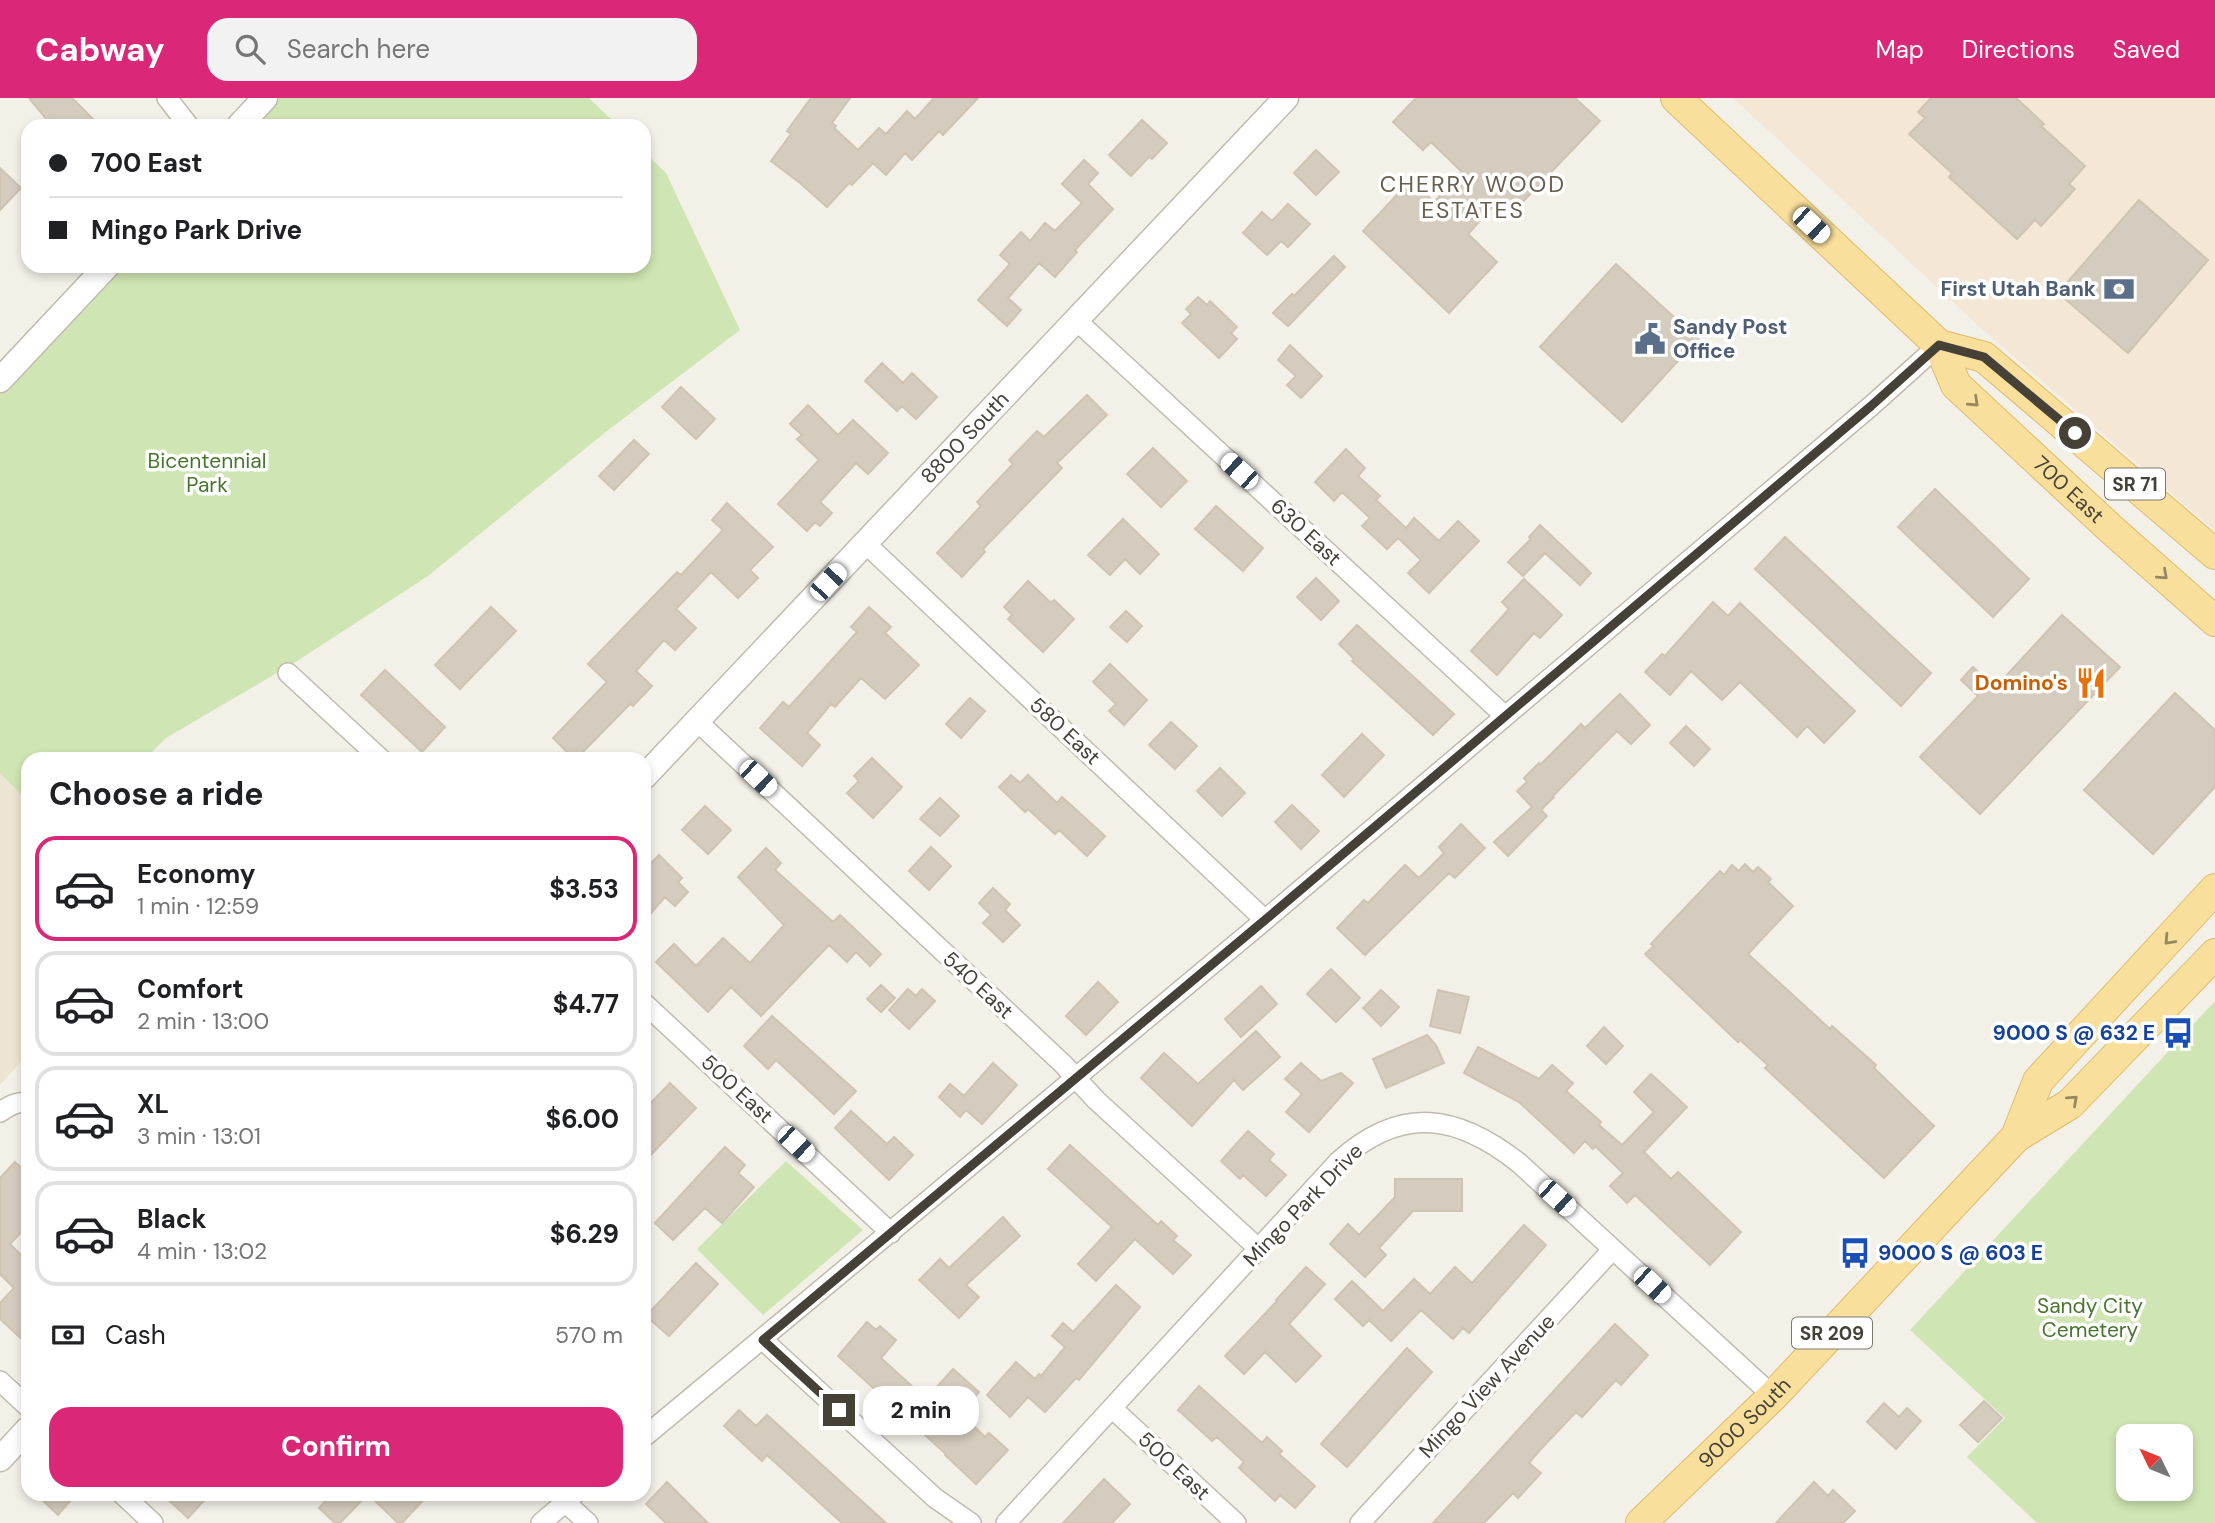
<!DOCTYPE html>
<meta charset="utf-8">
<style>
:root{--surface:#fff;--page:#f2f2f2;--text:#202124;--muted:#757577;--line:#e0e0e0;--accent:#db2777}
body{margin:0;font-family:"DM Sans",sans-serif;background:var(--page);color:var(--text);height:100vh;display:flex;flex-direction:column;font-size:26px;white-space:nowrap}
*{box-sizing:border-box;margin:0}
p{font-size:23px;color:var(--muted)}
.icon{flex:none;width:38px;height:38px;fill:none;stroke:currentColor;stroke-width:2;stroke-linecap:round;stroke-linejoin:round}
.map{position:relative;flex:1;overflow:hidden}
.details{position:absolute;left:21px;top:654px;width:630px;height:749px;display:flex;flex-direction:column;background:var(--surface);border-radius:21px;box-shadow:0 4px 10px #0003}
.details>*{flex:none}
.banner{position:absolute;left:21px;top:21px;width:630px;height:154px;border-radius:21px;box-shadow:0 4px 10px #0003;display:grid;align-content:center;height:154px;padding:0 28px;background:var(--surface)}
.needle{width:46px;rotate:313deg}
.tools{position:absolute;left:2116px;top:1326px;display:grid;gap:14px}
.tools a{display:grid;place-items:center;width:77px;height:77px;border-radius:14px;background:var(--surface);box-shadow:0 4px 10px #0003;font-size:35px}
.end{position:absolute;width:32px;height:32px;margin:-16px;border:9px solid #464137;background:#fff;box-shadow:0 0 0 4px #fff}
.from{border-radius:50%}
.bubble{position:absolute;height:49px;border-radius:21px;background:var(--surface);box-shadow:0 4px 10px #0003;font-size:23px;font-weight:700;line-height:49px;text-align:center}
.car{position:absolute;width:21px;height:42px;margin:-21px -10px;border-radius:9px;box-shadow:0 0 5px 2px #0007;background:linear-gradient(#fff 24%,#345 0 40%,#fff 0 76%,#345 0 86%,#fff 0)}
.banner b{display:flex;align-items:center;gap:24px;height:66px;font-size:26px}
.banner b+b{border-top:2px solid var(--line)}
.banner i{width:18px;height:18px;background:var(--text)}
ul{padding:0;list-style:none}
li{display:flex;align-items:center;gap:21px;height:105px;margin:0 14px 10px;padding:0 14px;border:4px solid var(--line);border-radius:21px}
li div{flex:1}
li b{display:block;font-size:26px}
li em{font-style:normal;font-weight:700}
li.on{border-color:var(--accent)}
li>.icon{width:63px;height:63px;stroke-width:1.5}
h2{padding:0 28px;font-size:32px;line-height:84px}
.pay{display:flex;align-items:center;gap:18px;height:77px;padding:0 28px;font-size:26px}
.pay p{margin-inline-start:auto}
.button{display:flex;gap:14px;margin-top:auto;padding:14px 28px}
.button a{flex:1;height:80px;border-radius:21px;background:var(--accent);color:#fff;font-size:28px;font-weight:700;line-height:80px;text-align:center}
header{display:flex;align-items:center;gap:42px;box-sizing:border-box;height:98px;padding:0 35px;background:var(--accent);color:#fff}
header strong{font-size:33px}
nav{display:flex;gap:38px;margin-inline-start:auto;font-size:24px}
.search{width:490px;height:63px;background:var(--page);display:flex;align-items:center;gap:18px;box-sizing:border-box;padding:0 24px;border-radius:21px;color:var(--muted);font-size:26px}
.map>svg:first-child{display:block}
.commercial{fill:#f4e7d5}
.education{fill:#ece5d3}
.green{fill:#cfe5b3;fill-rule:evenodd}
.building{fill:#d4ccbe;stroke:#cfc4b2;stroke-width:2}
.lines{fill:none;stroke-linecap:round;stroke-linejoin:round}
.minor-casing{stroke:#c1bbae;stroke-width:22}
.tertiary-casing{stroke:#c1bbae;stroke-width:27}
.primary-casing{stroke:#debc6c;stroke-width:32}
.minor{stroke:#fff;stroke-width:19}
.tertiary{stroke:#fff;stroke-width:24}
.primary{stroke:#f9df9c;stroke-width:30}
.oneway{stroke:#978864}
.route{stroke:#464137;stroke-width:9}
.labels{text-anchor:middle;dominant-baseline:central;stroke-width:7;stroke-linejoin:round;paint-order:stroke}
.shield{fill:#fff;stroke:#7e7a73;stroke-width:2}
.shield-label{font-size:19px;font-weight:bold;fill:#464137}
.service-label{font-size:21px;font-weight:bold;fill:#4e5e75;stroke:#fff;text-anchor:end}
.street-label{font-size:21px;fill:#464137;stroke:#fff}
.park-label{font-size:21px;fill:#48752d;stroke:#fff}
.food-label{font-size:21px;font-weight:bold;fill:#c56008;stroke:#fff;text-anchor:end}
.transit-label{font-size:21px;font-weight:bold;fill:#164399;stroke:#fff;text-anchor:end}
.neighbourhood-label{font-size:23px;letter-spacing:2px;fill:#695e4f;stroke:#fff}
</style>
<header>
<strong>Cabway</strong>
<div class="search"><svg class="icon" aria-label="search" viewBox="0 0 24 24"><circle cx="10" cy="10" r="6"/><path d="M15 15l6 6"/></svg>Search here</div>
<nav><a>Map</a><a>Directions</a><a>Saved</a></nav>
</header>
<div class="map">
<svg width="2215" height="1425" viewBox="0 0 2215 1425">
<rect width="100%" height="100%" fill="#f3f0e8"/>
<path class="commercial" d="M1733,0H2215V433L1982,231Z"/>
<path class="education" d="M0,675L28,704V956L0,987Z"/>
<path class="green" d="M251,0H589L618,28H224Z
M644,54L666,75L740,232L607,333L428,478L294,565L166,640L145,661L28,662V704L0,675V266L92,168H644Z
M2215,903V1425H2037L1967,1359L2005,1320L1910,1232ZM2128,1339H2180V1391H2128Z
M786,1063L863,1132L763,1217L697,1151Z"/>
<path class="building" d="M29,0H72L100,28H52Z
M811,0H850L832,25L836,28L834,30L858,52L879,30L886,36L907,13L915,21L934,0H978L943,37L939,33L912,62L905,55L886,77L873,65L852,87L849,85L827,109L800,85L771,63L791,36L787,33Z
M1416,0H1575L1600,23L1515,112L1508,106L1501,114L1494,107L1468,136L1497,164L1449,215L1363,133L1411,82L1434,104L1462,74L1431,44L1423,52L1393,24Z
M1931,0H2016L2044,26L2041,28L2085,68L2069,86L2075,91L2041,128L2035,122L2017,141L1949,79L1952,75L1909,36L1925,20L1918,14Z
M1142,22L1167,45L1152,61L1149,59L1131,78L1109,57Z
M1316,52L1339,74L1316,97L1294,75Z
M1084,62L1098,75L1088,86L1113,111L1075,152L1077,154L1055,179L1039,165L1008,200L1021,212L1007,228L978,202L1010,166L1000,157L1021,134L1030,143L1045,125L1055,133L1082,105L1062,86Z
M0,70L21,90L0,112Z
M2139,102L2208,162L2128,255L2058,195Z
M1288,106L1310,126L1288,149L1281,143L1267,157L1243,135L1262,114L1272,123Z
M1334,158L1345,169L1288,228L1273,215L1292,196L1294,198Z
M1616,166L1698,241L1622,324L1540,249Z
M1198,199L1207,207L1210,203L1237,229L1231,235L1237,241L1219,260L1182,225L1191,216L1186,211Z
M1290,247L1322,278L1301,300L1287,287L1296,278L1278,262Z
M882,265L903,285L912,275L937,299L916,321L902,308L897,313L865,283Z
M681,289L715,321L696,341L662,309Z
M1087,297L1107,317L1057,365L1062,370L983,451L985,454L962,479L937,455L981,408L977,404L1013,366L1009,362L1037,333L1044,339Z
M808,307L838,337L853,322L888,355L868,376L856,365L820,404L832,415L820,428L815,424L807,433L778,406L819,362L797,341L802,337L790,326Z
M634,342L649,356L614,392L599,378Z
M1153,350L1187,383L1161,409L1127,376Z
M1346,351L1365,370L1358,378L1380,398L1376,402L1406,430L1414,420L1439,443L1458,423L1479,443L1429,495L1408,475L1421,462L1398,440L1387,451L1362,428L1370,420L1342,394L1334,403L1315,384Z
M1935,391L2029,481L1993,519L1898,429Z
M727,405L773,449L750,472L758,480L738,500L711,474L676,511L696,530L675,552L664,542L636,573L652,588L633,608L630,606L575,662L553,640L607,584L588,566L677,474L681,477L723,432L712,422Z
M1216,408L1263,450L1243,473L1195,431Z
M1123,421L1159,456L1140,476L1125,461L1110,477L1088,457Z
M1540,427L1591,475L1580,487L1545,455L1523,478L1508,464L1531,441L1529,439Z
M1785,439L1931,575L1901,608L1755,471Z
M1316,480L1339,503L1321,522L1297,499Z
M1524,481L1562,517L1540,540L1534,535L1497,577L1471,553L1509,511L1502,504Z
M1028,483L1051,505L1054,502L1074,521L1043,554L1008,521L1012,517L1004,509Z
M1713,504L1728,518L1740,505L1855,613L1824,645L1807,628L1797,639L1740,584L1722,602L1691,573L1670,597L1645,574L1662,556L1665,558Z
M491,509L516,533L460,591L435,567Z
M869,509L891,529L885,535L919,567L885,601L861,580L835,609L831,606L807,635L820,647L802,668L760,630L783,604L789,609L857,534L851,529Z
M1126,513L1142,528L1127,544L1110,529Z
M2062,517L2120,569L1980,716L1920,659L1978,598L1961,582L1973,569L1995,590Z
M1357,527L1454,616L1433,637L1352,563L1354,561L1339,546Z
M1110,566L1147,602L1124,627L1109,613L1116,606L1093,584Z
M385,572L445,629L422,654L361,597Z
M2175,595L2215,632V689L2153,756L2084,692Z
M1620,596L1650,627L1631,646L1617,633L1553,698L1554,699L1541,712L1547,718L1508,758L1494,744L1532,709L1517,693L1527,684L1524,680L1539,665L1540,667L1581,626L1585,630Z
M970,600L985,613L961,640L946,626Z
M1171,624L1197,648L1175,671L1149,647Z
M1686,628L1710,651L1694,668L1670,645Z
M1362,636L1384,657L1344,699L1322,677Z
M872,660L902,689L873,720L847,695L859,683L854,678Z
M1220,670L1245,695L1222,718L1197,693Z
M1011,677L1020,685L1028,677L1057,705L1062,699L1105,738L1087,758L1059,732L1055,736L1028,711L1025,714L999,689Z
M940,700L959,718L940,738L920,721Z
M1292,707L1319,733L1301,751L1275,724Z
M705,708L731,732L708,756L682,732Z
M1461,726L1485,750L1455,780L1449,775L1365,857L1337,830L1364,802L1368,805L1405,767L1419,780L1444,755L1439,749Z
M931,749L951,768L929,792L909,773Z
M766,750L781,765L775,772L833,824L840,817L881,856L870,868L856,854L847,864L829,847L761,918L731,889L708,914L656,864L674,846L696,868L723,840L750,865L784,827L738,779Z
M659,757L682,780L678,784L688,794L675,808L665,799L644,823V772Z
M1745,766L1753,774L1758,769L1771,781L1768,784L1793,808L1748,856L1830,931L1832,928L1876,967L1874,970L1934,1028L1884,1080L1765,970L1768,967L1740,942L1738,944L1645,856L1654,848L1651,846L1663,833L1720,773L1724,777L1732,767L1739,773Z
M993,790L1010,806L1005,812L1020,827L1003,844L983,825L991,817L979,805Z
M1331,871L1360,900L1336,924L1307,896Z
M1098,884L1118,904L1086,937L1066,918Z
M881,887L895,900L881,914L867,901Z
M1261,888L1277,906L1241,939L1225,921Z
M908,891L916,898L922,891L935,903L909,931L889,912Z
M1381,892L1399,909L1381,928L1363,910Z
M1438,892L1469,899L1460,935L1430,928Z
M772,918L856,993L834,1016L776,962L768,971L744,948Z
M1604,929L1623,948L1606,966L1587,948Z
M1256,933L1280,959L1243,992L1234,982L1192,1028L1141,980L1164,955L1198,986Z
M1427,937L1436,947L1444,965L1386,990L1373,961Z
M1478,949L1539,981L1552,967L1573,985L1566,993L1601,1024L1599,1027L1622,1047L1654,1014L1634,994L1651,976L1687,1009L1644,1054L1671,1081L1678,1074L1741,1134L1710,1167L1635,1097L1627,1105L1610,1088L1623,1075L1595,1048L1593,1051L1585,1043L1574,1055L1519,1004L1464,975Z
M993,965L1017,987L982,1026L966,1012L960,1019L939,999L950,986L964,998Z
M1301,965L1321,983L1341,975L1353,985L1309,1034L1286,1014L1302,996L1285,981Z
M670,985L696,1010L644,1064V1012Z
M851,1013L887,1046L894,1039L913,1057L889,1082L835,1030Z
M1248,1033L1274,1056L1269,1062L1286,1077L1266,1098L1243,1077L1240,1081L1221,1063Z
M1070,1047L1158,1127L1161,1123L1177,1138L1173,1142L1191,1157L1173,1176L1135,1141L1096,1183L1078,1166L1112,1129L1048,1071Z
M725,1049L745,1067L738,1075L754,1089L722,1125L705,1110L673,1142L655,1125Z
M15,1064L28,1076V1127L10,1146L28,1164V1247L0,1221V1205L14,1190L0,1176V1080Z
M1395,1081H1462V1113H1413L1379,1150L1386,1157L1365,1179L1330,1146L1348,1126L1359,1137L1395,1099Z
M1003,1119L1020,1138L966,1187L979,1199L959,1220L919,1182L940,1161L949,1170Z
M1524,1127L1546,1147L1469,1235L1463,1230L1453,1241L1421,1212L1391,1243L1369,1222L1363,1228L1335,1201L1352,1183L1383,1213L1414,1181L1430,1196L1455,1169L1472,1185Z
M696,1165L718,1186L669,1238L646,1218Z
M1306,1169L1325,1186L1289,1226L1321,1258L1296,1284L1265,1254L1244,1276L1225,1258L1277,1203L1276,1202Z
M1116,1187L1140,1209L1079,1282L1076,1280L1045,1314L1028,1299L1010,1319L987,1297L1016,1264L1035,1281L1039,1276L1041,1278L1065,1249L1052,1238L1063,1225L1073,1234Z
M867,1224L876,1232L880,1228L896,1242L881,1260L926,1301L953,1271L979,1294L960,1315L985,1339L989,1335L1008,1352L976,1386L945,1357L946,1356L838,1258Z
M1615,1226L1648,1257L1621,1287L1616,1282L1582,1319L1576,1314L1539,1353L1529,1365L1541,1375L1518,1400L1513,1395L1484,1425H1433Z
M1407,1250L1432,1274L1347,1369L1321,1346Z
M1199,1288L1262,1345L1267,1339L1282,1353L1279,1356L1315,1388L1295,1410L1280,1397L1275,1403L1239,1370L1244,1364L1217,1339L1212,1343L1178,1312Z
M1984,1303L2002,1320L1978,1344L1960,1327Z
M1884,1305L1899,1319L1907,1310L1921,1323L1896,1351L1867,1324Z
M739,1312L756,1328L767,1317L886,1425H842L767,1357L762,1363L724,1328Z
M1104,1381L1130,1406L1112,1425H1063Z
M667,1384L708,1425H666L646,1406Z
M1814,1384L1828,1398L1833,1392L1855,1413L1843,1425H1776Z
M36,1396H76L58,1417Z
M162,1396H210L188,1420Z
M332,1396H368L340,1425H335L319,1410Z
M368,1396H429L402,1425H398Z"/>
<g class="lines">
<defs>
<path id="minor" d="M167,0L189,28
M1076,222L1505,618
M865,445L1265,822
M288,575L382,662
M697,623L1063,966L1096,1002L1259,1151
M644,905L891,1135
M0,1014C9,1008 17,1003 28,1005
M763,1242L935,1400L971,1425
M0,1283L28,1309
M1112,1310L1236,1425
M644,1339L1265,822L1871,308L1939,247
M122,1396L153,1425
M565,1404L588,1425
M541,1425L575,1396
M1006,1425L1339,1063C1401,1007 1457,1016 1519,1065L1773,1298
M1360,1425L1613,1151"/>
<g id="tertiary">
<path d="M239,28L265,0"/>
<path d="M0,282L107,168"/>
<path id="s1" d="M644,679L1286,0"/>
<path d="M0,1361L28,1331"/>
</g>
<g id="primary">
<path id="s2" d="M1676,0L1939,247L1956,287L2112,432L2215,523"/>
<path d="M1939,247L1984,259L2215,456"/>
<path d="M2016,1039L2038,983L2215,791"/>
<path id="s3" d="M1641,1425L1773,1298L2016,1039L2070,1006L2215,856"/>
</g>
</defs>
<use href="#minor" class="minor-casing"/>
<use href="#tertiary" class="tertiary-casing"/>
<use href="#primary" class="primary-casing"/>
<use href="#minor" class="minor"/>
<use href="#tertiary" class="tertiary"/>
<use href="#primary" class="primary"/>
</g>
<defs><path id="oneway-chevron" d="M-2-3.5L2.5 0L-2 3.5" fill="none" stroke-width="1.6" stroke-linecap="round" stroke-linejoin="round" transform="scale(1.75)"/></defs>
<g class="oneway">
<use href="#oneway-chevron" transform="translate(1974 304) rotate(43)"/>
<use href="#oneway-chevron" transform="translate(2163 477) rotate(42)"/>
<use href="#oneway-chevron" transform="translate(2169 842) rotate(133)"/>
<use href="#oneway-chevron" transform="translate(2073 1002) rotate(-42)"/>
</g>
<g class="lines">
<path class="route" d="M839,1312L763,1242L1265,822L1871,308L1939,247L1984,259L2075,335"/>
</g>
<defs>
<symbol id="bank-bare" viewBox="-9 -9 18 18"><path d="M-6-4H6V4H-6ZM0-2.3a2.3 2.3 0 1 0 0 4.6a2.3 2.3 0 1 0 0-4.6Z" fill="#5c6f8a" stroke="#fff" stroke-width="2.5" paint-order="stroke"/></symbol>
<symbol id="civic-bare" viewBox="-9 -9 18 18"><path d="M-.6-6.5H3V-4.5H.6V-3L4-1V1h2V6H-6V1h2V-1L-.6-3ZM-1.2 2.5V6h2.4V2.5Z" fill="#5c6f8a" stroke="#fff" stroke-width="2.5" paint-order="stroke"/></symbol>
<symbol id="restaurant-bare" viewBox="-9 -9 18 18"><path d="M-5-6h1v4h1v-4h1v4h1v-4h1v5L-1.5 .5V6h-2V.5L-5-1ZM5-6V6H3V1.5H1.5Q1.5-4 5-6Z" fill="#e8710a" stroke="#fff" stroke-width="2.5" paint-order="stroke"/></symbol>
<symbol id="bus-bare" viewBox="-9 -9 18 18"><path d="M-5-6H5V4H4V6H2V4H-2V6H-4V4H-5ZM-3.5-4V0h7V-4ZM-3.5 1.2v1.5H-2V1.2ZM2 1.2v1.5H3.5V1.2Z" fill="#1a4fb4" stroke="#fff" stroke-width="2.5" paint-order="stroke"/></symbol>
</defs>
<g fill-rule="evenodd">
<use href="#bank-bare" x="2097" y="169" width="44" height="44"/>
<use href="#civic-bare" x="1628" y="219" width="44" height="44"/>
<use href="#restaurant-bare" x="2069" y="563" width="44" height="44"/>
<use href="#bus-bare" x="2156" y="913" width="44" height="44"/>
<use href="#bus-bare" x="1833" y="1133" width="44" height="44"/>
</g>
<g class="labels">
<g class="shield">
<rect x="2105" y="370.5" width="60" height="31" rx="5"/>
<rect x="1792" y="1219.5" width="80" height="31" rx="5"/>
</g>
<g class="shield-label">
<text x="2135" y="386">SR 71</text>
<text x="1832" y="1235">SR 209</text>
</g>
<g class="service-label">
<text x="2096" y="191">First Utah Bank</text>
<text x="1673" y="229" text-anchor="start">Sandy Post<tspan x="1673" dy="24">Office</tspan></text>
</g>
<g class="street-label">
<text stroke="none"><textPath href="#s1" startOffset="467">8800 South</textPath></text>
<text stroke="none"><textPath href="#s2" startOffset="558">700 East</textPath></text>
<text transform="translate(1306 434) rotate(43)">630 East</text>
<text transform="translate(1065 633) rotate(43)">580 East</text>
<text transform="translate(978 887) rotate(43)">540 East</text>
<text transform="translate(737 991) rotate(43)">500 East</text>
<text transform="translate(1303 1107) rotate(-46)">Mingo Park Drive</text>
<text transform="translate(1487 1288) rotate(-47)">Mingo View Avenue</text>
<text stroke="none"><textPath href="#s3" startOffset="144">9000 South</textPath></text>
<text transform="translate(1174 1368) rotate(43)">500 East</text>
</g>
<g class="park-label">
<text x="207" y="363">Bicentennial<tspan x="207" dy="24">Park</tspan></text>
<text x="2090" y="1208">Sandy City<tspan x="2090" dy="24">Cemetery</tspan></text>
</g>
<g class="food-label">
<text x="2068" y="585">Domino's</text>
</g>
<g class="transit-label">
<text x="2155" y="935">9000 S @ 632 E</text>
<text x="1878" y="1155" text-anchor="start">9000 S @ 603 E</text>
</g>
<g class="neighbourhood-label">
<text x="1473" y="86">CHERRY WOOD<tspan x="1473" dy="26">ESTATES</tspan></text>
</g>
</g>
</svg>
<div class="tools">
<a><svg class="needle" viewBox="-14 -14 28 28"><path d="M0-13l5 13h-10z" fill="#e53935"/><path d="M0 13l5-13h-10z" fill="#757577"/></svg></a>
</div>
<i class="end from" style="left:2075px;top:335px"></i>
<i class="end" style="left:839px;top:1312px"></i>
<div class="bubble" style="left:863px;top:1288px;width:116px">2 min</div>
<i class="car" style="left:1811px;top:127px;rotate:133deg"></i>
<i class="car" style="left:1239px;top:373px;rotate:312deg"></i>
<i class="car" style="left:828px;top:484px;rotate:43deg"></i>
<i class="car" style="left:758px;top:680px;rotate:133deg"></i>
<i class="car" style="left:796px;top:1046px;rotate:133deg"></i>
<i class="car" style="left:1557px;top:1100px;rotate:132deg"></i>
<i class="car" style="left:1652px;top:1187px;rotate:133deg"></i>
<div class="banner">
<b><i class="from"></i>700 East</b>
<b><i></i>Mingo Park Drive</b>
</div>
<section class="details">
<h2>Choose a ride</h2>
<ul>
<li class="on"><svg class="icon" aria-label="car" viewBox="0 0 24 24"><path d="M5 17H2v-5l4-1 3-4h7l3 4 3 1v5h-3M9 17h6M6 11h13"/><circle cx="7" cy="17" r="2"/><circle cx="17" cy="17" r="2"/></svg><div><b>Economy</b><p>1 min · 12:59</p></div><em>$3.53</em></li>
<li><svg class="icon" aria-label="car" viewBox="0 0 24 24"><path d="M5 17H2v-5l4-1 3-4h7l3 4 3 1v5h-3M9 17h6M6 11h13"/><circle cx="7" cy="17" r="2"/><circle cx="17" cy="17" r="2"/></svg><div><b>Comfort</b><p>2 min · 13:00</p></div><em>$4.77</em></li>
<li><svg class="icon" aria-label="car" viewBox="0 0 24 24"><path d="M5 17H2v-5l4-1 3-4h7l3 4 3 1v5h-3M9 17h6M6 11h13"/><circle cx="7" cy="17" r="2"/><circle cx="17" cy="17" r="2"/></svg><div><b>XL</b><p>3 min · 13:01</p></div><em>$6.00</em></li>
<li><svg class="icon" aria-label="car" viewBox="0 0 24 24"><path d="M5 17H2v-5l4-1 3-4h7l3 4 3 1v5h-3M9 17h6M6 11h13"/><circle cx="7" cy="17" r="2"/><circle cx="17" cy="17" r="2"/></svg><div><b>Black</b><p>4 min · 13:02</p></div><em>$6.29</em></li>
</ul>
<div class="pay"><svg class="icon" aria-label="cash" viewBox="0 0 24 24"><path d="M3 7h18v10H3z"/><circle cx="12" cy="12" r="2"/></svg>Cash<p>570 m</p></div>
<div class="button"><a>Confirm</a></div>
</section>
</div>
